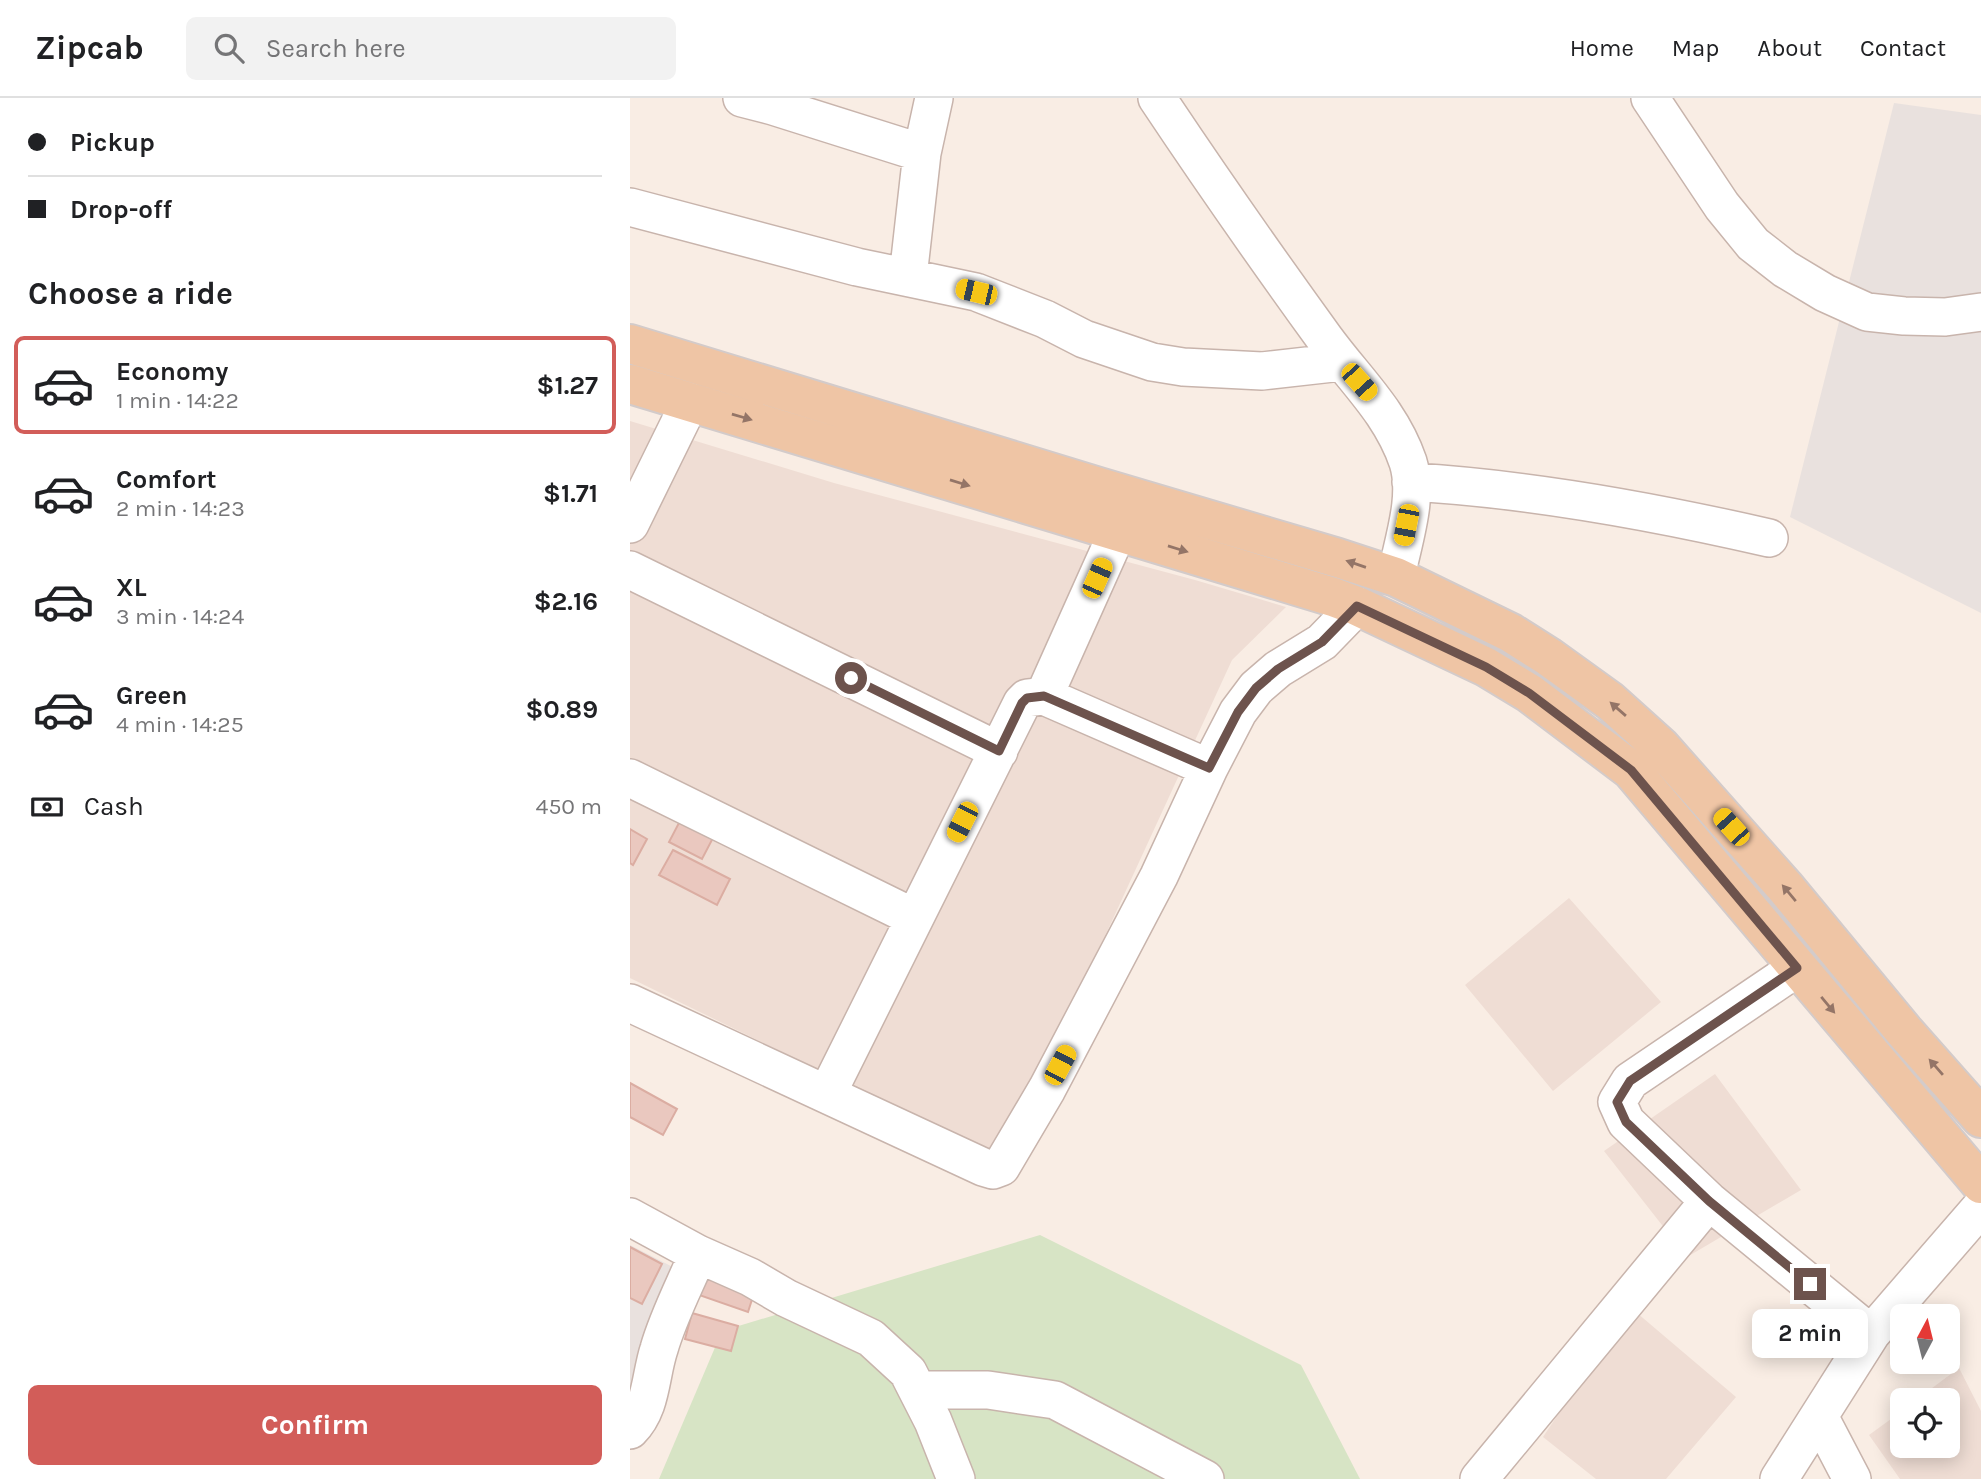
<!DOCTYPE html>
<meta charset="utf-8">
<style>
:root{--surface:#fff;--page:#f2f2f2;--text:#202124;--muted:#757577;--line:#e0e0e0;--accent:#d25d59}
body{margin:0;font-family:Karla,sans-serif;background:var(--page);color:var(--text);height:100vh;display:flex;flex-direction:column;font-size:26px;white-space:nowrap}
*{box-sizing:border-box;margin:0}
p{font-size:23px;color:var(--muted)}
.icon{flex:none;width:38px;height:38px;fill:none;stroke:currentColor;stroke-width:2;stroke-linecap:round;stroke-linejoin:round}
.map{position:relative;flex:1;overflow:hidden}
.panel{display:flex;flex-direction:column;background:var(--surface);width:630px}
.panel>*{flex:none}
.hud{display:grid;align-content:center;height:154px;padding:0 28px;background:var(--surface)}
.needle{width:46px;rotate:7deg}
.tools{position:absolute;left:1260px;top:1206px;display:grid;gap:14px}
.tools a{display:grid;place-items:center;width:70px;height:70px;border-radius:10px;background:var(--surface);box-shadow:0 4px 18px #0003;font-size:35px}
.end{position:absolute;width:32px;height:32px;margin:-16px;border:9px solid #6d534d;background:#fff;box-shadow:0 0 0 4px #fff}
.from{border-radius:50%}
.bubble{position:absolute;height:49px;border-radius:10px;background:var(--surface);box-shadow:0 4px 18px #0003;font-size:23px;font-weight:700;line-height:49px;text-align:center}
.car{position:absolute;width:21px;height:42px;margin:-21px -10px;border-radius:9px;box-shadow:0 0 5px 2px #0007;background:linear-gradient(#f5c518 24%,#345 0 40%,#f5c518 0 76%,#345 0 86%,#f5c518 0)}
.hud b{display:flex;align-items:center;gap:24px;height:66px;font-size:26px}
.hud b+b{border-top:2px solid var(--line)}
.hud i{width:18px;height:18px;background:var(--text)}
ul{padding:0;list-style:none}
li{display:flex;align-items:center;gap:21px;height:98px;margin:0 14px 10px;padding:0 14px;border:4px solid transparent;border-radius:10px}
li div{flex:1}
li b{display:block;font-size:26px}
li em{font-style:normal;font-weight:700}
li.current{border-color:var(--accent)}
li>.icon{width:63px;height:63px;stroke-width:1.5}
h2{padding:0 28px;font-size:32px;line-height:84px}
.pay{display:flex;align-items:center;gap:18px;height:77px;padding:0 28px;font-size:26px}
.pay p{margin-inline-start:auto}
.button{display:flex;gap:14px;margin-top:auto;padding:14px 28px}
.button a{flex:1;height:80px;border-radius:10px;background:var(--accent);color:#fff;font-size:28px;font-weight:700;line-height:80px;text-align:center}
header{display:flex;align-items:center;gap:42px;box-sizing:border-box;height:98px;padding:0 35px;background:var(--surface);border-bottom:2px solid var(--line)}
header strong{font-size:33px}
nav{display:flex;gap:38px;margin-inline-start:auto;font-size:24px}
.search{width:490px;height:63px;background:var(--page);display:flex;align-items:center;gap:18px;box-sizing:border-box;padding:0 24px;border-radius:10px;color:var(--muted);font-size:26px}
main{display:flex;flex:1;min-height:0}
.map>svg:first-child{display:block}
.residential{fill:#efddd4}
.industrial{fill:#e9e1de}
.green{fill:#d7e4c5}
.building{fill:#eac8bf;stroke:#dbada2;stroke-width:2}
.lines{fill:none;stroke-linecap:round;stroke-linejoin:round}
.minor-casing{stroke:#c8b4ac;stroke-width:40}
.major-casing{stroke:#d3cbca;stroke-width:42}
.minor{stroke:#fff;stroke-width:37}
.major{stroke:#efc5a5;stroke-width:38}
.oneway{fill:#947567}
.route{stroke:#6d534d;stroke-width:9}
</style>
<header>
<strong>Zipcab</strong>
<div class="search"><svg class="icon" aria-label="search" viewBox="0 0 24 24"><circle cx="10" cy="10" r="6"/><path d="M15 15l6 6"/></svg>Search here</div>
<nav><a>Home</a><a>Map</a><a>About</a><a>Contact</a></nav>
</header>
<main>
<section class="panel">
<div class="hud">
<b><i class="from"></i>Pickup</b>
<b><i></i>Drop-off</b>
</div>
<h2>Choose a ride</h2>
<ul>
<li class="current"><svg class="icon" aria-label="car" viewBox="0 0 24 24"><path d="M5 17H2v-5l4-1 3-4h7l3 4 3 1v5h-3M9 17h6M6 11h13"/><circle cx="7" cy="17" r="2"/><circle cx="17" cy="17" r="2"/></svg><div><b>Economy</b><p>1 min · 14:22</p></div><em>$1.27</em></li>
<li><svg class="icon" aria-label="car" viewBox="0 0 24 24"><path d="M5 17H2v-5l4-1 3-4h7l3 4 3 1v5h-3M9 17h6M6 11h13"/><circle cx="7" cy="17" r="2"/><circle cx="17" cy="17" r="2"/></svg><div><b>Comfort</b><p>2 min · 14:23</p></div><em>$1.71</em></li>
<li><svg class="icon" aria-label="car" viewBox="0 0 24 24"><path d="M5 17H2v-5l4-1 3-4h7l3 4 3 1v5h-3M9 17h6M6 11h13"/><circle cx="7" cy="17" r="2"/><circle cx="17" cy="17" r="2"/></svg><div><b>XL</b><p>3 min · 14:24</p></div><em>$2.16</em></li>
<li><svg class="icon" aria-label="car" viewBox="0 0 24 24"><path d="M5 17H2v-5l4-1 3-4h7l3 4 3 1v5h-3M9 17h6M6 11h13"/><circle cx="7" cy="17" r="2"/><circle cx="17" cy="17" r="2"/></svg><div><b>Green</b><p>4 min · 14:25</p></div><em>$0.89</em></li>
</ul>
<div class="pay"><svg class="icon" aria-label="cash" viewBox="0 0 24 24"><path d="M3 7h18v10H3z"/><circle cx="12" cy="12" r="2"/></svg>Cash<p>450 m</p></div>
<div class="button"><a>Confirm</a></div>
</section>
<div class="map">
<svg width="1351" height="1381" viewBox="0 0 1351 1381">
<rect width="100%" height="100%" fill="#f9ede4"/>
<path class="residential" d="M0,323L204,385L565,482L656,509L602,562L475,838L364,1057L0,880Z
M939,800L1031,904L923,993L835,887Z
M1085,976L1171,1092L1057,1159L974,1053Z
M1000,1209L1106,1299L1036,1381H966L913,1339Z
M1329,1270L1351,1313V1381H1270L1239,1337L1272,1313V1348H1318V1302H1286Z"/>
<path class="industrial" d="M1264,5L1351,17V515L1160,419Z
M0,1147L66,1181L0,1317Z"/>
<path class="green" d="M410,1137L671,1267L730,1381H29L92,1233Z"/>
<path class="building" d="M51,721L84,738L72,761L39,744Z
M0,731L17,741L3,767L0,765Z
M43,752L100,781L87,807L29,777Z
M0,985L47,1011L33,1037L0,1019Z
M0,1149L32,1166L12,1206L0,1200Z
M77,1175L125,1192L118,1214L69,1197Z
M62,1215L108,1228L101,1253L55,1241Z"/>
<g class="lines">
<defs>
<path id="minor" d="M112,0L143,8L292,55
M527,0C581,81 637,161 695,241C725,282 761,314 778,364C789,399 773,443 766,479
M1020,0L1092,108L1123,146L1155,171L1195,195L1237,214L1274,218L1315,219L1351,214
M0,109L227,169L346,194L415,221L454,241L522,264L553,269L632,273L712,264
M278,179L292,55L304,0
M781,384C902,391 1022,413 1139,440
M0,426L60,304
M0,472L369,653
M414,598L488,433
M0,680L283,819
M1167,870L1000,983L987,1004L996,1024L1079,1103L1241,1236
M0,905L353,1069L363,1072L371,1069L417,991L529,778L579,670L608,614L626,590L648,571L692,544L727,508
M197,996L392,605L397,600L414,598L579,670
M0,1119L68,1156L120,1179L156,1200L241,1240L278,1274L303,1323L326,1381
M289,1292H358L425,1302L575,1381
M1189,1318L1222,1381
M0,1332C22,1310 20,1278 29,1251C38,1219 55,1187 68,1156
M849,1381L1079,1103
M1149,1381L1241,1236L1351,1109"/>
<path id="major" d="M0,246L469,389L708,460L766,479L881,535L919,559L980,603L1030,648L1155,789L1274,933L1351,1020
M0,286L703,499L727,508L856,569L899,595L1001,672L1351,1086"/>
</defs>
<use href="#minor" class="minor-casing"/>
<use href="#major" class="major-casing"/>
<use href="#minor" class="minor"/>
<use href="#major" class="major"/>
</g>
<defs><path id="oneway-solid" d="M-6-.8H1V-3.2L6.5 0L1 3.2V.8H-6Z" transform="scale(1.75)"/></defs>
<g class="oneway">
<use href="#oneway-solid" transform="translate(112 319) rotate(16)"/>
<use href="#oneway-solid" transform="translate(330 385) rotate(17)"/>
<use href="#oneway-solid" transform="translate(548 451) rotate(17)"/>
<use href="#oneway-solid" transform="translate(726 466) rotate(-161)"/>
<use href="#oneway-solid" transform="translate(988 611) rotate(-139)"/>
<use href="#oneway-solid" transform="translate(1159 795) rotate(-130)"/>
<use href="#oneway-solid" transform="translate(1198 907) rotate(50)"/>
<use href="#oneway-solid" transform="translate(1306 969) rotate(-131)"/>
</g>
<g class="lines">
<path class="route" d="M221,580L369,653L392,605L397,600L414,598L579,670L608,614L626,590L648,571L692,544L727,508L856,569L899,595L1001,672L1167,870L1000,983L987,1004L996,1024L1079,1103L1180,1186"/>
</g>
</svg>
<div class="tools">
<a><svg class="needle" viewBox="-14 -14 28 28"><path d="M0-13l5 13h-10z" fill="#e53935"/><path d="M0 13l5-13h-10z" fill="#757577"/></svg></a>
<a><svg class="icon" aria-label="locate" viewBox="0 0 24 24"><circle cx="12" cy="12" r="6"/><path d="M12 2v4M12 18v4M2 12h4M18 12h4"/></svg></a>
</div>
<i class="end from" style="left:221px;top:580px"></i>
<i class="end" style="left:1180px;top:1186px"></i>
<div class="bubble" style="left:1122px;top:1211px;width:116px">2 min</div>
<i class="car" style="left:346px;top:194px;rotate:283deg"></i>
<i class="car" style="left:729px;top:284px;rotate:138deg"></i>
<i class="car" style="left:776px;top:427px;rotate:191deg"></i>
<i class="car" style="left:467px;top:480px;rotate:24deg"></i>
<i class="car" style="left:332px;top:724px;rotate:207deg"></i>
<i class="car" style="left:1101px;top:729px;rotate:318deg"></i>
<i class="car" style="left:430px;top:967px;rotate:28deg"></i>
</div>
</main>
